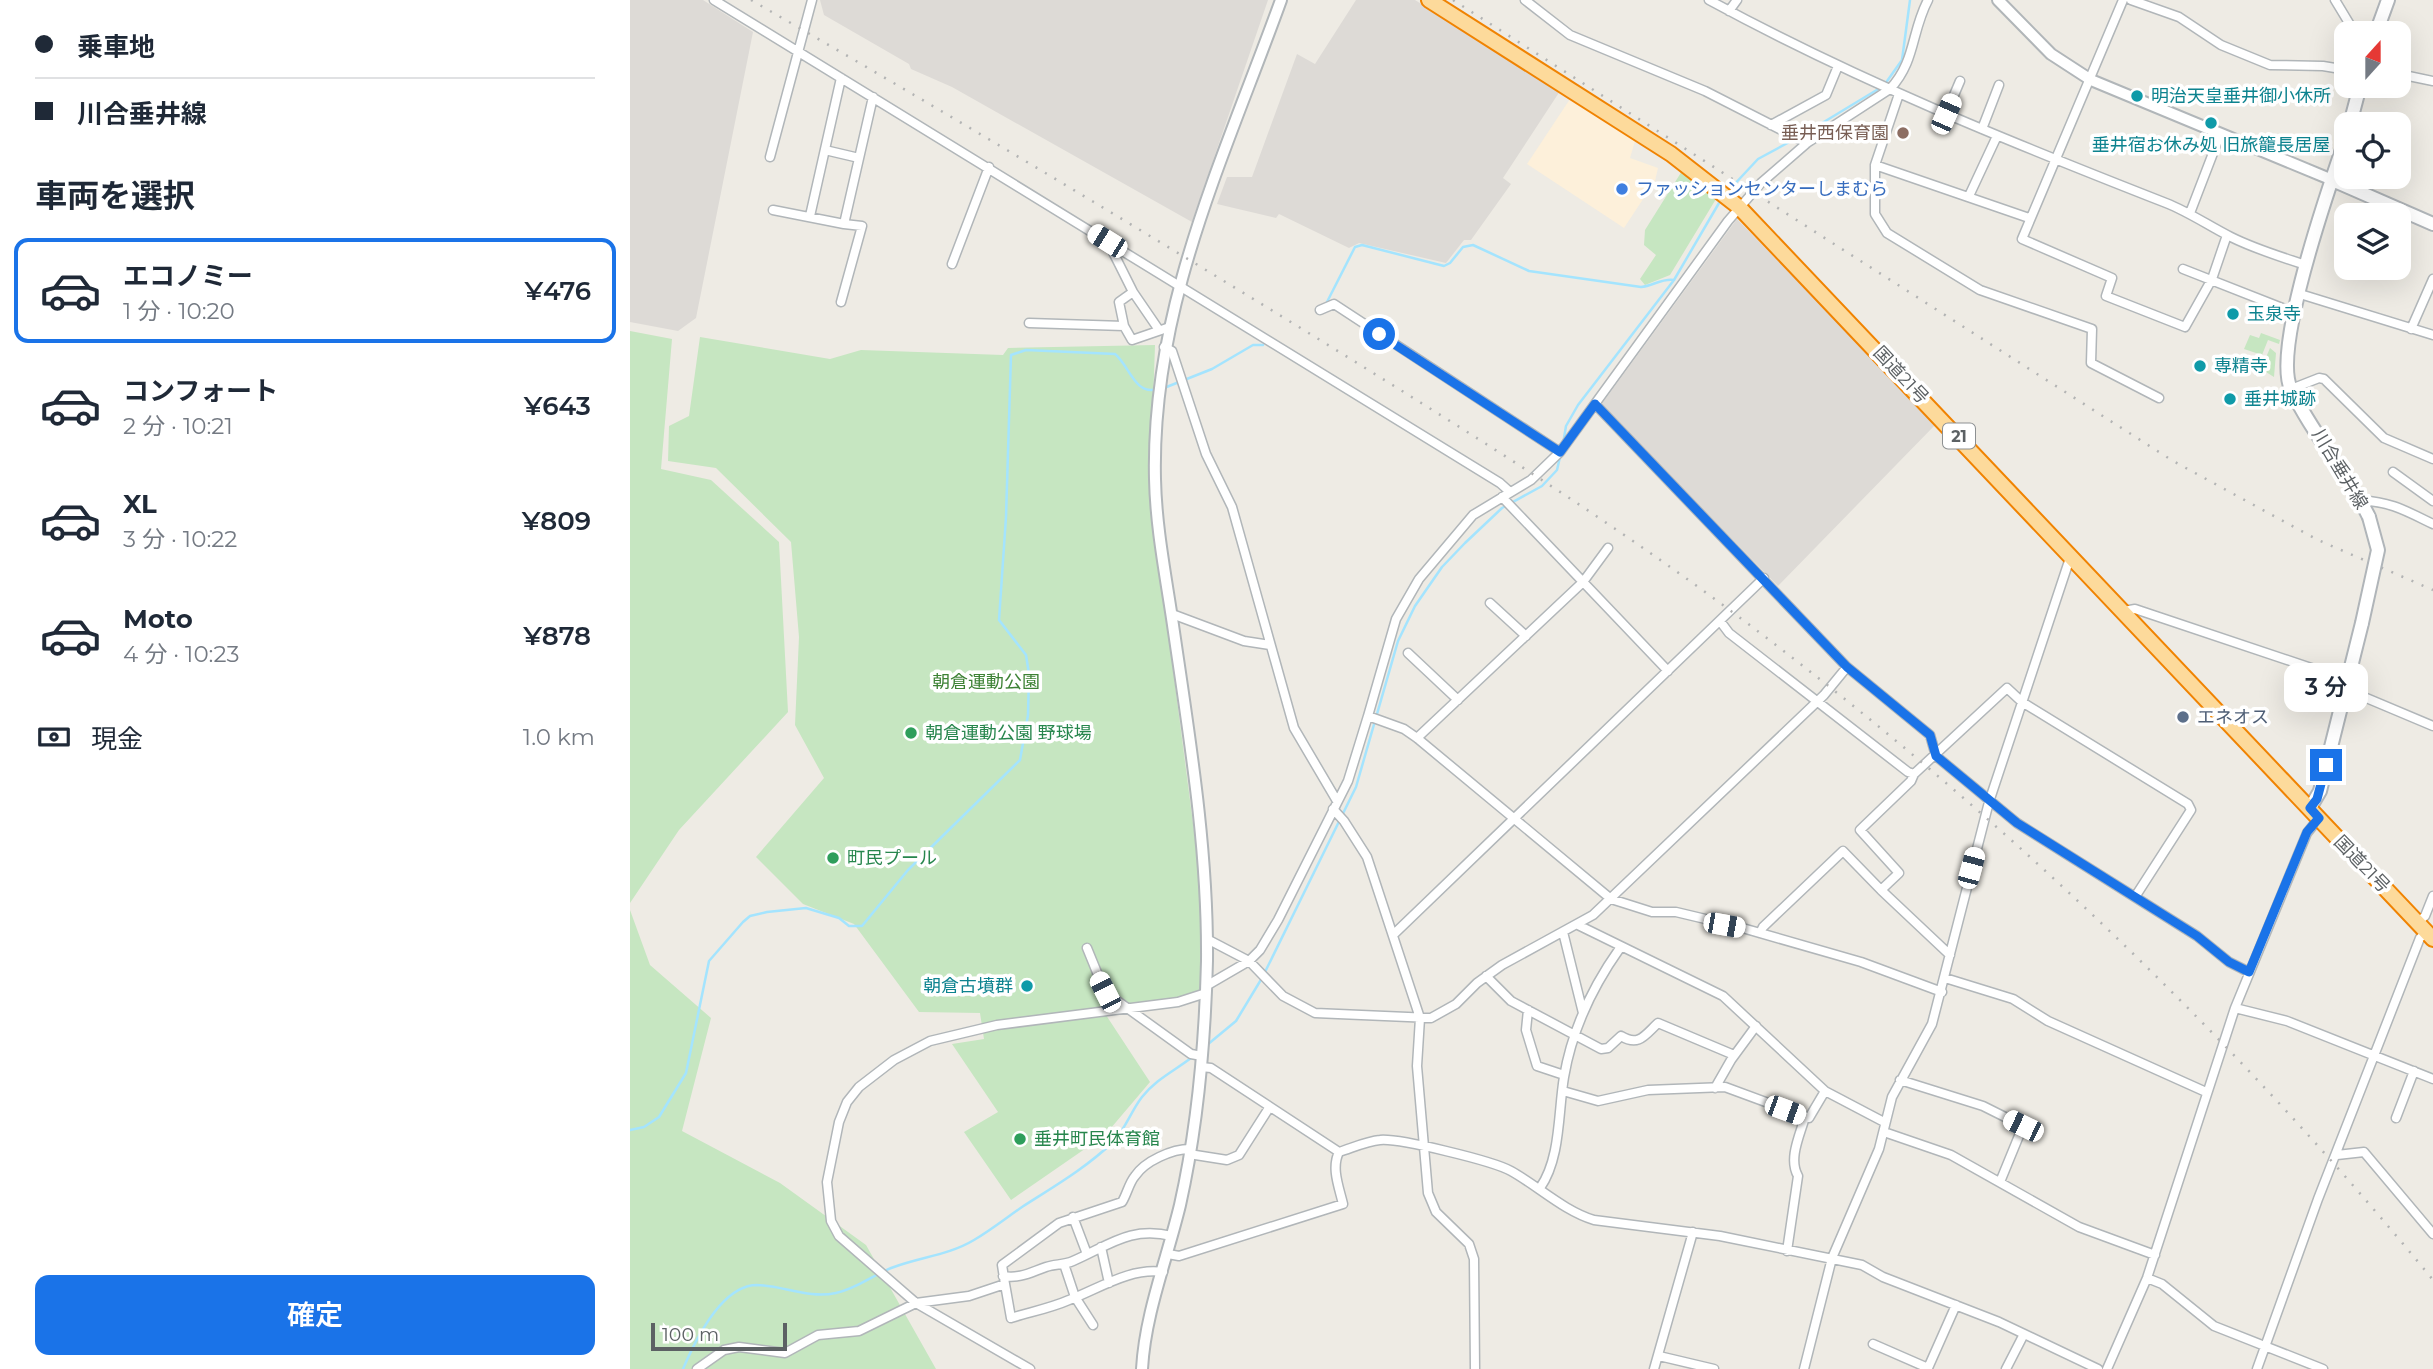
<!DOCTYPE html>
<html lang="ja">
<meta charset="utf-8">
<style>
:root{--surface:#fff;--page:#f2f2f3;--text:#1f2937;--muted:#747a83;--line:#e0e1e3;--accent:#1a73e8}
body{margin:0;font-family:Montserrat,"Noto Sans JP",sans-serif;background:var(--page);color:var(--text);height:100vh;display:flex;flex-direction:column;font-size:26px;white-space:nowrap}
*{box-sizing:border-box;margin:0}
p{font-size:23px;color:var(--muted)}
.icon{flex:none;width:38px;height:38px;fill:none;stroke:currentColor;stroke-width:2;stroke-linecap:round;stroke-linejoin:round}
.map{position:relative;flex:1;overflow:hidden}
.sheet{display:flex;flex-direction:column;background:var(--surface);width:630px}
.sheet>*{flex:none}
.banner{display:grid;align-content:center;height:154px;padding:0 35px;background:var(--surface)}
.needle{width:46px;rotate:21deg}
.tools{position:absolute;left:1704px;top:21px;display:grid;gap:14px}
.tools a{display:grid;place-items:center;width:77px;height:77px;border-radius:14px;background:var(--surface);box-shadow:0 7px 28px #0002;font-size:35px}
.scale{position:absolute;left:21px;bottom:18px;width:136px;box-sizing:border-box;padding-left:7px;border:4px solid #5c6164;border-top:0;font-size:19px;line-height:24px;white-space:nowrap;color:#5c6164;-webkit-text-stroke:5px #fff;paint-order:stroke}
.end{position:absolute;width:32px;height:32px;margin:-16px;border:9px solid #1a73e8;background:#fff;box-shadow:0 0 0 4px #fff}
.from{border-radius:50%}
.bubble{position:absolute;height:49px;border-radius:14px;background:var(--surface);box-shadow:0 7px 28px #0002;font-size:23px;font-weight:600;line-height:49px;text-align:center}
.car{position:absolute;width:21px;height:42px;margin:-21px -10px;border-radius:9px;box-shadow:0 0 5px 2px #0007;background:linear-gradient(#fff 24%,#345 0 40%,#fff 0 76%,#345 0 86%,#fff 0)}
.banner b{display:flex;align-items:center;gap:24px;height:66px;font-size:26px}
.banner b+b{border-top:2px solid var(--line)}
.banner i{width:18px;height:18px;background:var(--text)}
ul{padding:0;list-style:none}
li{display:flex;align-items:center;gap:21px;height:105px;margin:0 14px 10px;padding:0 21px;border:4px solid transparent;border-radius:14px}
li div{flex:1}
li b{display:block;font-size:26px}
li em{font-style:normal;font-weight:600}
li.active{border-color:var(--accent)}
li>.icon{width:63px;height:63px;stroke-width:1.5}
h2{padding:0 35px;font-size:32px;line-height:84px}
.pay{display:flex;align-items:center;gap:18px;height:77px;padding:0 35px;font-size:26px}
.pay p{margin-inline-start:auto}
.cta{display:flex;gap:14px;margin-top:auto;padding:14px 35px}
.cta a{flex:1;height:80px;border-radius:14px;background:var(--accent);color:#fff;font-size:28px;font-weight:600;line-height:80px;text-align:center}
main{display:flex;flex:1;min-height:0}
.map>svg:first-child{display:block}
.commercial{fill:#fdf0da}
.industrial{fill:#dddad6}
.green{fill:#c6e6c1}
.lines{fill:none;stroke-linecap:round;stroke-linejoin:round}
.stream{stroke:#a4e4fe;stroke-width:2.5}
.minor-casing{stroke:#b1b6b9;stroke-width:11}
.tertiary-casing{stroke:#b1b6b9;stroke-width:14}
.secondary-casing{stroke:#b0b5b9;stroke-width:16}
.trunk-casing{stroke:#f08302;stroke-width:18}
.minor{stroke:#fff;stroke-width:8}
.tertiary{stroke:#fff;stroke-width:10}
.secondary{stroke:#fff;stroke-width:12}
.trunk{stroke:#fdda9b;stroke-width:14}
.rail{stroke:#b3b4b4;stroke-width:2.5;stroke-dasharray:2 9;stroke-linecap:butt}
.secondary-bridge-casing{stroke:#b0b5b9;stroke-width:16;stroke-linecap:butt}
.secondary-bridge{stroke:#fff;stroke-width:12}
.route{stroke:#1a73e8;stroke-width:9}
.culture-dot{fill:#0f9aa8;stroke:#fff;stroke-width:2.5}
.education-dot{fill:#8d6e63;stroke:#fff;stroke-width:2.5}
.shop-dot{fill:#3f7fe0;stroke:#fff;stroke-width:2.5}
.service-dot{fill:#5c6f8a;stroke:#fff;stroke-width:2.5}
.leisure-dot{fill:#2e9e5b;stroke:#fff;stroke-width:2.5}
.labels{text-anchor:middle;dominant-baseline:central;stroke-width:7;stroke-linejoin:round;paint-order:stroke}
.shield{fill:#fff;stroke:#8d9092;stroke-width:2}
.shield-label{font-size:16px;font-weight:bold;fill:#5c6164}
.culture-label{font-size:18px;fill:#0d838f;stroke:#fff;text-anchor:start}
.education-label{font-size:18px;fill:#785e54;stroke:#fff;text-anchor:end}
.shop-label{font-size:18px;fill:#366cbe;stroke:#fff;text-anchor:start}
.street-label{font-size:18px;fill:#5c6164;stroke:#fff}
.park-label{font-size:18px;fill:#3d8235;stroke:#fff}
.service-label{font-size:18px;fill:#4e5e75;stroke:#fff;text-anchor:start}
.leisure-label{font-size:18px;fill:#27864d;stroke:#fff;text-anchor:start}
</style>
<main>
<section class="sheet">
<div class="banner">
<b><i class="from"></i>乗車地</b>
<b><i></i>川合垂井線</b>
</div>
<h2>車両を選択</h2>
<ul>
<li class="active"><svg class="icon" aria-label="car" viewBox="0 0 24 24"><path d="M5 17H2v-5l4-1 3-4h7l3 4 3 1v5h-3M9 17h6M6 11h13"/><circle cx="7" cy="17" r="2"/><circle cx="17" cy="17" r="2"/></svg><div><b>エコノミー</b><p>1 分 · 10:20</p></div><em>¥476</em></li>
<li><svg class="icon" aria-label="car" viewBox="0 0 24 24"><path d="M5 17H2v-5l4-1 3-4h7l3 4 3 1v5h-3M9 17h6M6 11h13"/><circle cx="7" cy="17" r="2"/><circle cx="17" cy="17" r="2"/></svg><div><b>コンフォート</b><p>2 分 · 10:21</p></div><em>¥643</em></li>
<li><svg class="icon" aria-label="car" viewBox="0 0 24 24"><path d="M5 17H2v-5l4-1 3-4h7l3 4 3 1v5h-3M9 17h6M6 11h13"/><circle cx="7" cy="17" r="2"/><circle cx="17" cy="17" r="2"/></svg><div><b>XL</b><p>3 分 · 10:22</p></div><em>¥809</em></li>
<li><svg class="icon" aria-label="car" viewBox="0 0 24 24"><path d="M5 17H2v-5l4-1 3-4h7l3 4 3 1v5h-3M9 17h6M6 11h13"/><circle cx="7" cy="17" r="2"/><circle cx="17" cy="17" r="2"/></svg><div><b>Moto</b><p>4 分 · 10:23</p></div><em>¥878</em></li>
</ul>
<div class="pay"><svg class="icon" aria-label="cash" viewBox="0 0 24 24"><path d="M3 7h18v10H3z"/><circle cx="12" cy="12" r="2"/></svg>現金<p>1.0 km</p></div>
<div class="cta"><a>確定</a></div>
</section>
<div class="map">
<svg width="1803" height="1369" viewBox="0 0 1803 1369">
<rect width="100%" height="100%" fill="#eeebe4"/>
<path class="commercial" d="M940,99L1005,141L1000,158L1028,168L1025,181L994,228L897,164Z"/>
<path class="industrial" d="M0,0H73L123,32L66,318L48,331L0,322Z
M190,0H638L562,222L322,87L281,69L279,64L194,15Z
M726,0H785L930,91L873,178L881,184L841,240H834L816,263L729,243L719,248L649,214L646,218L587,204L597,177H622L667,54L685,64Z
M1107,219L1306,424L1148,586L971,405Z"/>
<path class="green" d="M1052,171L1086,199L1040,275L1015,285L1010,279L1026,255L1014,245L1015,230Z
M0,331L42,339L31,469L81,480L149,542L158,712L49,830L0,903Z
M1631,333L1650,340L1649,344L1638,340L1632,355L1614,349L1620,335L1629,338Z
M70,337L200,359L231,350L373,355L378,348L525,345L520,492L571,885L574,987L560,998L472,1009L520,1082L475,1135L381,1200L334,1132L368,1112L322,1044L354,1039L350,1013L289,1012L224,924L173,904L126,857L194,778L165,725L169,637L161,542L86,468L38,461L39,426L59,416Z
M1640,348L1646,353L1644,377L1631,369Z
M0,910L20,965L81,1018L52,1131L150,1183L236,1245L306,1369H0Z"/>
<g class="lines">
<path class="stream" d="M1255,84L1272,60L1280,0
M1169,137L1250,88
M1100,189L1128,159L1163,140
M697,302L725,247L732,245L814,266L820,263L833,247L843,245L899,271L1011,287C1023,286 1032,278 1044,280
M534,388L582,369L623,345H633
M933,444L936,426L948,405L1044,280L1089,203
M635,972L726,787L768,641L785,606L812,567L835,543L872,508L912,486L927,470L930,457
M577,1045L606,1021L632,978
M0,1130L14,1127L29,1117L56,1073L79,961L113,922L120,916L137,912L176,908L209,918L219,926H232L278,870L390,760L398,715L399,674L396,655L369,620L376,517L381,355L396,350L485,354C499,365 505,396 527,389
M53,1369C65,1341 91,1285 127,1285C154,1286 179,1299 206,1293C227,1289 244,1274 264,1267C291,1257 319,1255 344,1240C361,1230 376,1218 392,1207C423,1187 456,1168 483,1142C495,1130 501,1111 512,1097C525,1080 544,1071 561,1058"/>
<defs>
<path id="minor" d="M84,0L870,483L880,492
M895,0L940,35L1075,91L1177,143
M1079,0C1226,80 1380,142 1536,203C1559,212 1579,226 1601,237C1625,249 1651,257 1676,265
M1298,0C1281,32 1286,61 1260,89L1177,143L1131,183L1098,221L930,452L901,480L843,515L789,579L766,619L738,716L774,729L787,738L981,899L1022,912H1046L1109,927L1231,962L1312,992
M1493,0L1392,239L1482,278L1476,296L1555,327L1582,279L1597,235
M1501,0L1549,17L1591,45L1640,65L1693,66L1717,70
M1705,0L1725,33
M1099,11L1107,0
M1769,74L1803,81
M1269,94L1245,165V214L1257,233L1350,290L1462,329L1461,363L1529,398
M1316,114L1330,81
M1141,125L1196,95L1208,66
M1352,129L1369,85
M195,150L229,158
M140,157L182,0
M1245,165L1399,218
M1339,196L1367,136
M143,210L214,224
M1560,213L1590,135
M180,216L211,78
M483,246V252L503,292L529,330
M322,264L359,167
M1553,269L1665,313
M1670,294L1803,335
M211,302L232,226L214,224L243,97
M690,310L704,304L930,452
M399,323L494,326L502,340L537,328
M494,326L489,302L503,292
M1781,329L1803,279
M534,347L542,351L576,454L602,507L664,728L707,801
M1661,389L1689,378L1694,379L1754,438L1803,459
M965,404L1217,667L1300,735L1306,756L1387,823L1567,936L1599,962L1619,972
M1763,472L1803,501
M872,497L1038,671
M1731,501C1758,500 1780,513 1803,524
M860,603L896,636
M1494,611L1505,609L1717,680
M542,614L614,641L640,645
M1090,621L1099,633L1278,772L1284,774L1377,688L1392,702L1558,804L1561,810L1505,897
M778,653L828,700
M1715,689L1803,726
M787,738L953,582L978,548
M703,809L714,821L737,857L790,1018L787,1066L798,1193L806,1212L839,1244L844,1259L845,1369
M1251,890L1320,955
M1788,922L1795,916L1803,896
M948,925L1093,996L1195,1091L1254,1122
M933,932L953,1013
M1130,933L1133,927L1213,851L1251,890L1269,873L1230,830L1281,781L1284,774
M764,934L1134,578
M577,939L619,961L653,996L685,1013L801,1018L826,1004L847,983L872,965L963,915L1194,695L1217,667
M457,948L475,992L561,1054L572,1056
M856,976L881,1001L971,1049L978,1048L991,1036C1009,1047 1015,1035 1028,1023L1104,1055
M1315,978L1383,999L1418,1021L1576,1092
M576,986L619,961L630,950L648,920L718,781L738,716
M1605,1008L1657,1021L1803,1079
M898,1010L896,1030L907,1066L934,1075
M571,1067L581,1068L709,1152C722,1148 737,1141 750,1140C769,1138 863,1161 881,1171C908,1186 934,1211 964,1220L1090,1236L1232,1265L1253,1277L1369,1322L1468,1369
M1270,1080L1353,1106L1393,1126L1370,1182
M1085,1088L1101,1060L1126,1026
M933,1091L968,1101L1018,1090L1095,1087L1179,1118L1195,1091
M1766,1118L1784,1071
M1254,1132L1321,1155L1449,1227L1525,1255
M559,1154L597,1160L609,1155L639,1108
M1707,1155L1734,1152L1803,1234
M910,1188C931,1158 928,1112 934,1077C942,1030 963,986 990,948
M443,1217L457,1254
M471,1247L479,1283
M1157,1251L1168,1176C1158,1159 1170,1135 1175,1117
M538,1254L549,1256L713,1204C709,1187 701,1168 709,1152
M434,1264L445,1297L463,1325
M373,1276C390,1279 401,1272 416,1267C425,1264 434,1265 443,1261C480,1245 500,1226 542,1236
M1517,1278L1532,1284L1584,1326L1693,1369
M375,1284L372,1265L429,1223L492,1202C497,1194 499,1183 505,1176C515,1161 542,1149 560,1149
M1243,1344L1298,1368L1326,1305
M1029,1356L1084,1369
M67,1369L94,1350L109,1347L155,1353L188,1335L229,1331L286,1303L339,1296L375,1284L381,1318C400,1312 421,1308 439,1300C468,1289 501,1267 533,1272
M400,1369L286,1303L209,1236L201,1221L197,1182L209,1122L217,1102L229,1087L264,1060L300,1041L367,1025L548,1002L576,993
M1024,1369L1063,1232
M1174,1369L1202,1258L1249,1149L1262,1097L1302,1024L1359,802L1441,555
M1376,1369L1394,1334
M1477,1369L1517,1278L1605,1008L1677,833L1689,818
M1627,1369L1688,1199L1790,938L1797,932"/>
<path id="tertiary" d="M1368,0L1421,54L1461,80L1700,179
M512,1369C515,1314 537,1259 550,1205C568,1125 575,1042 577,961C578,850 560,741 544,632C537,582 526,530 525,479C521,307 594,158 651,0"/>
<path id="secondary" d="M1746,33L1758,0
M1720,124L1730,86
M1717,135C1701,181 1642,349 1661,389C1682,434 1717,472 1739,517
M1700,179L1803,224
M1680,808L1690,791L1732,623"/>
<path id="trunk" d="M799,0L1041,154L1109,207L1803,939"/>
</defs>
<use href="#minor" class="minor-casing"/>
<use href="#tertiary" class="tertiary-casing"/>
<use href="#secondary" class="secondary-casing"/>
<use href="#trunk" class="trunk-casing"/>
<use href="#minor" class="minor"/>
<use href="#tertiary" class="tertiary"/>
<use href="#secondary" class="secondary"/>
<use href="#trunk" class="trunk"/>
<path class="rail" d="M121,0C312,110 502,224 690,340C832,428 974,516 1109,617C1365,809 1600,1032 1803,1280
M823,0L1543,461L1688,540L1803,590"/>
<defs>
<path id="secondary-bridge" d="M1732,623L1748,550L1739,517"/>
</defs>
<use href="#secondary-bridge" class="secondary-bridge-casing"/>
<use href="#secondary-bridge" class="secondary-bridge"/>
</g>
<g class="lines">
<path class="route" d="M749,334L930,452L965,404L1217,667L1300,735L1306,756L1387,823L1567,936L1599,962L1619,972L1677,832L1689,818L1680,808L1687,799L1696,765"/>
</g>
<g class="culture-dot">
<circle cx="1507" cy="96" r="7"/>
<circle cx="1581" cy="123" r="7"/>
<circle cx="1603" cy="314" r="7"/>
<circle cx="1570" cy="366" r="7"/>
<circle cx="1600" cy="399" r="7"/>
<circle cx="397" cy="986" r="7"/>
</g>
<circle class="education-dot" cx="1273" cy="133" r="7"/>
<circle class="shop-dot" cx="992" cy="189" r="7"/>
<circle class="service-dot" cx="1553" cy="717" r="7"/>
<g class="leisure-dot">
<circle cx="281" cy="733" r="7"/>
<circle cx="203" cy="858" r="7"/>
<circle cx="390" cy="1139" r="7"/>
</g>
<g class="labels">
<rect class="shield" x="1313" y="423.5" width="32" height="25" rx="5"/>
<g class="shield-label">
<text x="1329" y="436">21</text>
</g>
<g class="culture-label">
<text x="1521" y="96">明治天皇垂井御小休所</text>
<text x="1581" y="145" text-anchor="middle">垂井宿お休み処 旧旅籠長居屋</text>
<text x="1617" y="314">玉泉寺</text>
<text x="1584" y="366">専精寺</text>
<text x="1614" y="399">垂井城跡</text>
<text x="383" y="986" text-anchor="end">朝倉古墳群</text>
</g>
<g class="education-label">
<text x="1259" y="133">垂井西保育園</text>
</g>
<g class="shop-label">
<text x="1006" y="189">ファッションセンターしまむら</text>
</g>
<g class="street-label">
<text transform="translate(1271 375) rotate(47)">国道21号</text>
<text transform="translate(1710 469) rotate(59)">川合垂井線</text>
<text transform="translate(1732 864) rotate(46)">国道21号</text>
</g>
<g class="park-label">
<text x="356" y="682">朝倉運動公園</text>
</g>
<g class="service-label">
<text x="1567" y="717">エネオス</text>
</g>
<g class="leisure-label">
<text x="295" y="733">朝倉運動公園 野球場</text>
<text x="217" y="858">町民プール</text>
<text x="404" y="1139">垂井町民体育館</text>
</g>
</g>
</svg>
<div class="tools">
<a><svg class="needle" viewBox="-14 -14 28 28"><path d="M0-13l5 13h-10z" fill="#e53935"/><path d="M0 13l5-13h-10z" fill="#747a83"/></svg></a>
<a><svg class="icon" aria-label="locate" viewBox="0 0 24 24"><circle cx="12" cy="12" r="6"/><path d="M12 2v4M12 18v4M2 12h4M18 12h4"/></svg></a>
<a><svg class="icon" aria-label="layers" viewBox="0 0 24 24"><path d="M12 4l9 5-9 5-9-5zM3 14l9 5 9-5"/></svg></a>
</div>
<div class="scale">100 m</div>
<i class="end from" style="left:749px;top:334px"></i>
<i class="end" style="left:1696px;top:765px"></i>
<div class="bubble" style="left:1654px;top:663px;width:84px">3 分</div>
<i class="car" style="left:1316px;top:114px;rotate:24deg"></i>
<i class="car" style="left:477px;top:241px;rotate:302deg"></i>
<i class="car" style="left:1341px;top:868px;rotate:15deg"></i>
<i class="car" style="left:1094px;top:925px;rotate:100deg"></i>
<i class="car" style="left:475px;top:992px;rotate:333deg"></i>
<i class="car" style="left:1155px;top:1110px;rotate:110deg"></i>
<i class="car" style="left:1393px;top:1126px;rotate:296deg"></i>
</div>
</main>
